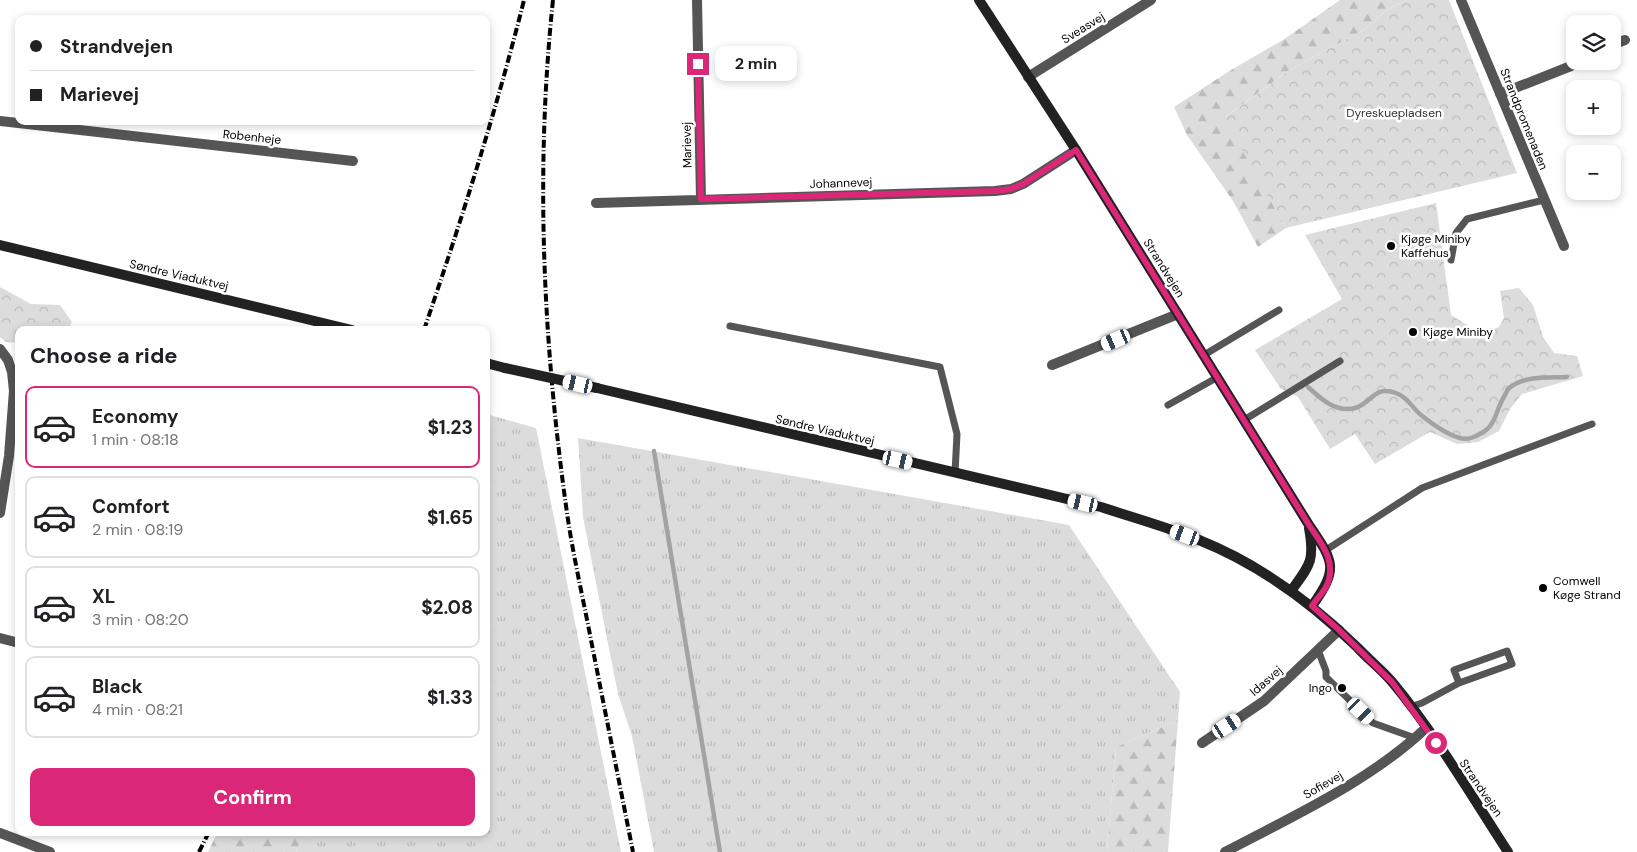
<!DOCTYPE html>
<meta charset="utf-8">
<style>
:root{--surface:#fff;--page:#f2f2f2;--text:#202124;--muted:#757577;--line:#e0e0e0;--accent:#db2777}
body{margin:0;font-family:"DM Sans",sans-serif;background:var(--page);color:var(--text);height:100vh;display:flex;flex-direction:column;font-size:19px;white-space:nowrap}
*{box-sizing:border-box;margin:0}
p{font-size:16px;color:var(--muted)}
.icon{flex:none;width:28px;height:28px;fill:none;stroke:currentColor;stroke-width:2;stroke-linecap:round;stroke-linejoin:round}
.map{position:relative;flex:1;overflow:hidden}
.side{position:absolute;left:15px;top:326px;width:475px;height:510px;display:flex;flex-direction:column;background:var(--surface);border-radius:10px;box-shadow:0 2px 8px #0003}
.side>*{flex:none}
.top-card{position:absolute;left:15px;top:15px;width:475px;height:110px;border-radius:10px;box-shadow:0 2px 8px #0003;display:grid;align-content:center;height:110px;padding:0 15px;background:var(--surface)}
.buttons{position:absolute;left:1566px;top:15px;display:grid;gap:10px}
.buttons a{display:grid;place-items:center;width:55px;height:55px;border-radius:10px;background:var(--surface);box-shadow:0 2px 8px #0003;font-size:25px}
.end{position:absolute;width:22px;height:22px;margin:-11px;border:6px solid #db2777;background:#fff;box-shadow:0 0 0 2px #fff}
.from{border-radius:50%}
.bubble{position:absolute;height:35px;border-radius:10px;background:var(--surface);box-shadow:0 2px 8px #0003;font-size:16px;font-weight:700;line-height:35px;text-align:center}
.car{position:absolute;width:15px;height:30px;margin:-15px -8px;border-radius:6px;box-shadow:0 0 4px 1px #0007;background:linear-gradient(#fff 24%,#345 0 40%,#fff 0 76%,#345 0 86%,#fff 0)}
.top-card b{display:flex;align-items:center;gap:18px;height:48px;font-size:19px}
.top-card b+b{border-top:1px solid var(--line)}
.top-card i{width:12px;height:12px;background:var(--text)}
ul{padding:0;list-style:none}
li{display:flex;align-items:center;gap:15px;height:82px;margin:0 10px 8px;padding:0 5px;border:2px solid var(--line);border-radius:10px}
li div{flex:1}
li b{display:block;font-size:19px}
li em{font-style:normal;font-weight:700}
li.on{border-color:var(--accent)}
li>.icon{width:45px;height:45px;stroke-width:1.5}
h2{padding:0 15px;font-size:22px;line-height:60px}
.button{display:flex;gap:10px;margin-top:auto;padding:10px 15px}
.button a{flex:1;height:58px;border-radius:10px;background:var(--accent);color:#fff;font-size:20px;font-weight:700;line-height:58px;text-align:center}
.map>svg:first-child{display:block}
.grass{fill:url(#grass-tufts)}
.forest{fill:url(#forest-firs)}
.park{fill:url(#park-crowns)}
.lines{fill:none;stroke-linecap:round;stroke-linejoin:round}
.stream{stroke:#a3a3a3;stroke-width:4.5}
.lane{stroke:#555;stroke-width:7}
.street{stroke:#555;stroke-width:10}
.secondary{stroke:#222;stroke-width:10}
.rail{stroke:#000;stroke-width:4;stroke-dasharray:8 2.5 1 2.5;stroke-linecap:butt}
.secondary-bridge{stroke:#222;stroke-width:10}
.route{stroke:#db2777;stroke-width:6}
.poi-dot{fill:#000;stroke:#fff;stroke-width:2}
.labels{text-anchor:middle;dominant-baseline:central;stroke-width:5;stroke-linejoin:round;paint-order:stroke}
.street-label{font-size:12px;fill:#000;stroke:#fff}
.park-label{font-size:12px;fill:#333;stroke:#fff}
.poi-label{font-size:12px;fill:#000;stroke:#fff;text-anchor:start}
</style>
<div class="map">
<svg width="1637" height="852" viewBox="0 0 1637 852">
<defs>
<pattern id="grass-tufts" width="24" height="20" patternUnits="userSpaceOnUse" patternTransform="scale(1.25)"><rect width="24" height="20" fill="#dcdcdc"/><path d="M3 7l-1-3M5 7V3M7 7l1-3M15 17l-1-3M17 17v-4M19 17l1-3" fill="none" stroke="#bbb"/></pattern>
<pattern id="forest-firs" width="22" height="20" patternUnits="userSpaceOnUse" patternTransform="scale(1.25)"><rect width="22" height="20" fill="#dcdcdc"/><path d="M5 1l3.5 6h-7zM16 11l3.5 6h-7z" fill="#bbb"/></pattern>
<pattern id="park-crowns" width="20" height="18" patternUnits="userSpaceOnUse" patternTransform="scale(1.25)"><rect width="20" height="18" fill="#dcdcdc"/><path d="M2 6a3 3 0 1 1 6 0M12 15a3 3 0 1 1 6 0" fill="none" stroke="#bbb"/></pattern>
</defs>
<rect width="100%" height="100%" fill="#fff"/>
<path class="grass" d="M486,414L536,428L621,852H296L306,833L486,832Z
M578,438L1069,525L1180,692L1178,720L1116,747L1107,852H654L632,736L618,694L583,517Z"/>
<path class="forest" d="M1340,0H1406L1388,9L1362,31L1291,69L1225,117L1286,228L1258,247L1233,201L1187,135L1174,107L1231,70L1283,40Z
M1178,720L1168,852H1107L1116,747Z
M217,833V832L306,833L296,852H208Z"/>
<path class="park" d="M1406,0H1449L1517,173L1286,228L1224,118L1291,69L1362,31L1388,9Z
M1436,203L1451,315L1472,328H1498L1504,318L1500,291L1519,288L1533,305L1543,337L1554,353L1577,356L1583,376L1522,394L1510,409L1499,431L1478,442L1457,444L1430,432L1375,464L1355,434L1330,449L1298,397L1281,389L1255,350L1342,299L1305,235Z
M0,287L31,304L60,305L72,322L68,330H19V343L6,342L0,337Z"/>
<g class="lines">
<path class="stream" d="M1308,387C1321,399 1336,413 1355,408C1372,403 1374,385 1396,393C1409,398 1411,407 1421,415C1432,424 1458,443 1471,438C1499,428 1492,416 1505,395C1505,395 1508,389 1508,389C1523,375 1549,378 1567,377
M654,451L720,852"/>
<path class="lane" d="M1451,260L1456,233L1467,219L1544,200
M730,326L940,367L957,434L955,473
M1204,355L1279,310
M1168,405L1218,377
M1244,420L1340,361
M1326,550L1422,488L1592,424
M1318,650L1326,671V677L1373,723L1415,738
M1410,707L1422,703L1459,683L1512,664L1507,651L1454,670L1459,683"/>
<path class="street" d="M697,0L701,199
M1461,0L1564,246
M1612,45L1625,40
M1028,77L1151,0
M1500,94L1571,66L1577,61
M0,121L353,161
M596,203L995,191L1011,189L1023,184L1076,150
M0,349L8,360L12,372L14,391L9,456L0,513
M1052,365L1178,314
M0,638L19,643
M1202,743L1264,701L1339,630
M0,833L50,852
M1225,852C1293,816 1370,781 1426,728"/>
<path class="secondary" d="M979,0L1076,150L1309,525C1334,562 1339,568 1312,606
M0,245L352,330
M486,363L505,368
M597,388L1101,507C1134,518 1167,527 1199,540C1259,564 1311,602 1358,648C1369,660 1382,670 1393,683C1436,735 1471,795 1508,852
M1291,591C1310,565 1315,561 1309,528"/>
<path class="rail" d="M553,0C535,171 543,343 567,513C573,555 583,598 591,640C605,711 619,781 633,852
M424,330C461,221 496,112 524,0
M199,852L209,832"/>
<path class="secondary-bridge" d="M505,368L597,388"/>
</g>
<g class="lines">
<path class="route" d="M698,64L701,199L995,191L1011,189L1023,184L1076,150L1309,525C1322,544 1338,563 1326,587C1322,594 1316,600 1312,606L1339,630L1392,682L1436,743"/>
</g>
<g class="poi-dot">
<circle cx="1391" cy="246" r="5"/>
<circle cx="1413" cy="332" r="5"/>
<circle cx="1543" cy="588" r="5"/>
<circle cx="1342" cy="688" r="5"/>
</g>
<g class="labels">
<g class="street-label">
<text transform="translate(1083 28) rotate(-32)">Sveasvej</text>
<text transform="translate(1524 119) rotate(68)">Strandpromenaden</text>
<text transform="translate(252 137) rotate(6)">Robenheje</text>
<text transform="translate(687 145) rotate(-91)">Marievej</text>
<text transform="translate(841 183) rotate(-2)">Johannevej</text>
<text transform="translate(1164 268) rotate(58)">Strandvejen</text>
<text transform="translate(179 275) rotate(13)">Søndre Viaduktvej</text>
<text transform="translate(825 430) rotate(13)">Søndre Viaduktvej</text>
<text transform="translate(1266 681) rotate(-41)">Idasvej</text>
<text transform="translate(1323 785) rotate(-30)">Sofievej</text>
<text transform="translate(1481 788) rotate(56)">Strandvejen</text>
</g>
<g class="park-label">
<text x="1394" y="113">Dyreskuepladsen</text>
</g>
<g class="poi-label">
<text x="1401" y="239">Kjøge Miniby<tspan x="1401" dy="14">Kaffehus</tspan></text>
<text x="1423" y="332">Kjøge Miniby</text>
<text x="1553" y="581">Comwell<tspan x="1553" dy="14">Køge Strand</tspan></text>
<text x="1332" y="688" text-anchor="end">Ingo</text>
</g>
</g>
</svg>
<div class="buttons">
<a><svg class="icon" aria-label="layers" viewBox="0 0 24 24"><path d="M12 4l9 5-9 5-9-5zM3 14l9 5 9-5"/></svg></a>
<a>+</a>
<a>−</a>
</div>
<i class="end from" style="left:1436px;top:743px"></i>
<i class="end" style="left:698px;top:64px"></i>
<div class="bubble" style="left:715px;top:46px;width:82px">2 min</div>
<i class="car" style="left:1116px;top:340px;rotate:247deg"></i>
<i class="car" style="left:578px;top:384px;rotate:283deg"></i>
<i class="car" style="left:898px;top:460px;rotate:103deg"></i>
<i class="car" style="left:1083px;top:503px;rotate:283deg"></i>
<i class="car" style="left:1185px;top:535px;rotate:291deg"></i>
<i class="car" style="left:1361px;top:711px;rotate:134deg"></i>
<i class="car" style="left:1227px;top:726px;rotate:57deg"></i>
<div class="top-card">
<b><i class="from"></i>Strandvejen</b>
<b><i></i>Marievej</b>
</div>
<section class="side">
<h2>Choose a ride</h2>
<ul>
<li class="on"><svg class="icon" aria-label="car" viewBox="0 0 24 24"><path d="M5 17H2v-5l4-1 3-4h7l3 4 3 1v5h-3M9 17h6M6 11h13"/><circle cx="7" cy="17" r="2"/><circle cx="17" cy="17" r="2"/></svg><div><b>Economy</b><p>1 min · 08:18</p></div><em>$1.23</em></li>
<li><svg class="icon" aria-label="car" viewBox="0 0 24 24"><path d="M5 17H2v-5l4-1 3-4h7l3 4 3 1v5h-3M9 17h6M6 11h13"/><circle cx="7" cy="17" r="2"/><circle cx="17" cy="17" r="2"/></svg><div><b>Comfort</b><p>2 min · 08:19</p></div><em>$1.65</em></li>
<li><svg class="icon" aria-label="car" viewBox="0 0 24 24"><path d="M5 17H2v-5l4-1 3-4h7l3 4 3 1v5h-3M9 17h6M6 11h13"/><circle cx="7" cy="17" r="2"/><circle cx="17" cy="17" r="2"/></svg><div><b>XL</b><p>3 min · 08:20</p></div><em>$2.08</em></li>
<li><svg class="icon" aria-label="car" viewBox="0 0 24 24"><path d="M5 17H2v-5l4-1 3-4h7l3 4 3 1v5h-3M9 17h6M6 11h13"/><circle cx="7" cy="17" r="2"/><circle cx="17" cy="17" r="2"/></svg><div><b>Black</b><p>4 min · 08:21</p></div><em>$1.33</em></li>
</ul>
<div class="button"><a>Confirm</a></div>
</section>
</div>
